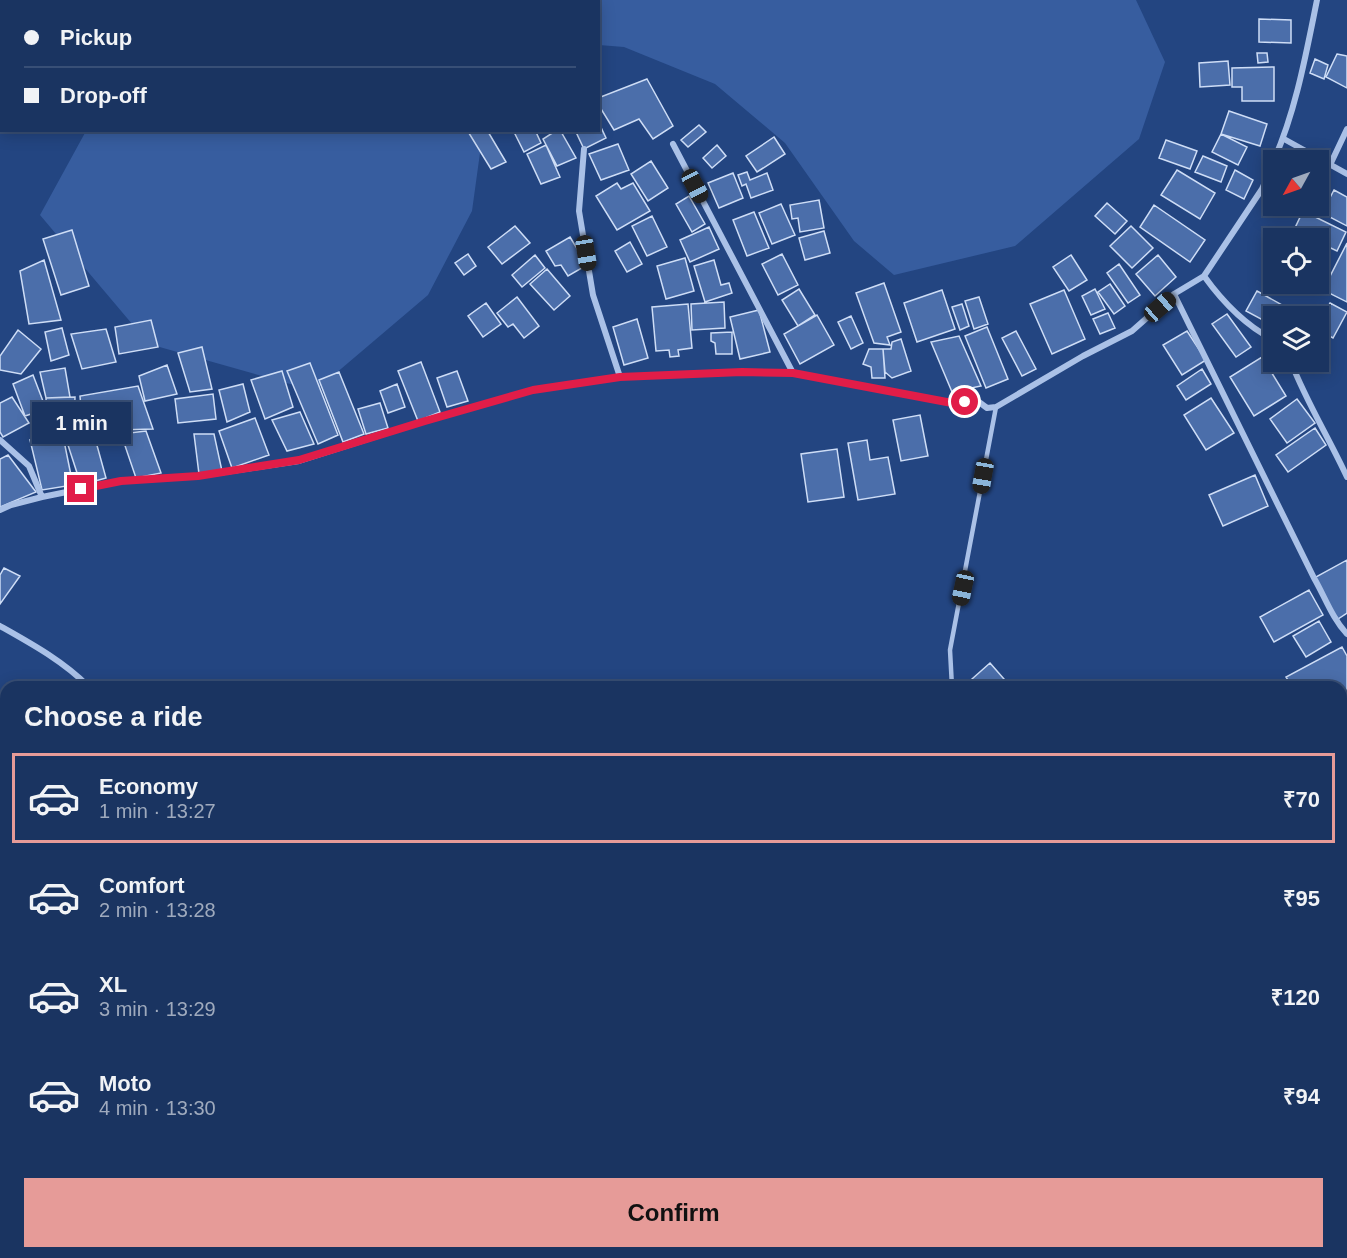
<!DOCTYPE html>
<meta charset="utf-8">
<style>
:root{--surface:#1a3461;--page:#233c67;--text:#f1f3f6;--muted:#9faabd;--line:#384f76;--accent:#e69b98}
body{margin:0;font-family:Helvetica,sans-serif;background:var(--page);color:var(--text);height:100vh;display:flex;flex-direction:column;font-size:22px;white-space:nowrap}
*{box-sizing:border-box;margin:0}
p{font-size:20px;color:var(--muted)}
.icon{flex:none;width:33px;height:33px;fill:none;stroke:currentColor;stroke-width:2;stroke-linecap:round;stroke-linejoin:round}
.map{position:relative;flex:1;overflow:hidden}
.details{position:absolute;left:0px;top:681px;width:1347px;height:578px;display:flex;flex-direction:column;background:var(--surface);border-radius:18px 18px 0 0;box-shadow:0 3px 15px #0003,0 0 0 2px var(--line)}
.details>*{flex:none}
.guide{position:absolute;left:0px;top:0px;width:600px;height:132px;box-shadow:0 3px 15px #0003,0 0 0 2px var(--line);display:grid;align-content:center;height:132px;padding:0 24px;background:var(--surface)}
.needle{width:39px;rotate:230deg}
.fabs{position:absolute;left:1263px;top:150px;display:grid;gap:12px}
.fabs a{display:grid;place-items:center;width:66px;height:66px;border-radius:0px;background:var(--surface);box-shadow:0 3px 15px #0003,0 0 0 2px var(--line);font-size:30px}
.end{position:absolute;width:27px;height:27px;margin:-14px;border:8px solid #e11d48;background:#fff;box-shadow:0 0 0 3px #fff}
.from{border-radius:50%}
.bubble{position:absolute;height:42px;border-radius:0px;background:var(--surface);box-shadow:0 3px 15px #0003,0 0 0 2px var(--line);font-size:20px;font-weight:600;line-height:42px;text-align:center}
.car{position:absolute;width:18px;height:36px;margin:-18px -9px;border-radius:8px;box-shadow:0 0 4px 2px #0007;background:linear-gradient(#222 24%,#8ab4d8 0 40%,#222 0 76%,#8ab4d8 0 86%,#222 0)}
.guide b{display:flex;align-items:center;gap:21px;height:57px;font-size:22px}
.guide b+b{border-top:2px solid var(--line)}
.guide i{width:15px;height:15px;background:var(--text)}
ul{padding:0;list-style:none}
li{display:flex;align-items:center;gap:18px;height:90px;margin:0 12px 9px;padding:0 12px;border:3px solid transparent;border-radius:0px}
li div{flex:1}
li b{display:block;font-size:22px}
li em{font-style:normal;font-weight:600}
li.on{border-color:var(--accent)}
li>.icon{width:54px;height:54px;stroke-width:1.5}
h2{padding:0 24px;font-size:27px;line-height:72px}
.button{display:flex;gap:12px;margin-top:auto;padding:12px 24px}
.button a{flex:1;height:69px;border-radius:0px;background:var(--accent);color:#111;font-size:24px;font-weight:600;line-height:69px;text-align:center}
.map>svg:first-child{display:block}
.green{fill:#375d9f}
.water{fill:#445c89;stroke:#9ebbe8;stroke-width:1.5}
.building{fill:#4b6eaa;stroke:#ceddf6;stroke-width:1.5}
.lines{fill:none;stroke-linecap:round;stroke-linejoin:round}
.service{stroke:#aac1e7;stroke-width:4.5}
.minor{stroke:#aac1e7;stroke-width:6}
.route{stroke:#e11d48;stroke-width:8}
</style>
<div class="map">
<svg width="1347" height="1258" viewBox="0 0 1347 1258">
<rect width="100%" height="100%" fill="#234581"/>
<path class="green" d="M139,0H1136L1165,62L1139,139L1015,246L894,275L854,241L785,143L715,84L624,47L599,45L598,2L139,1Z
M86,131H483L472,211L428,295L315,391L149,344L40,215Z"/>
<path class="water" d="M1347,792V1054L1341,1053V795Z"/>
<path class="building" d="M1259,19L1291,20V43L1259,42Z
M1257,53H1267L1268,62L1258,63Z
M1337,54L1347,56V88L1326,77Z
M1315,59L1328,65L1324,79L1310,73Z
M1228,61L1230,85L1200,87L1199,63Z
M1274,67V101H1242V87H1232V68Z
M647,79L673,126L653,139L639,119L614,130L598,104V98Z
M1229,111L1267,124L1260,146L1221,134Z
M598,121L606,138L584,149L575,130H598Z
M699,125L706,132L688,147L681,140Z
M467,130H487L506,162L491,169Z
M513,130H535L541,143L524,152Z
M557,130H560L576,158L557,166L543,139Z
M1221,134L1247,147L1238,165L1212,152Z
M774,137L785,154L757,172L746,156Z
M1166,140L1197,151L1190,169L1159,158Z
M618,144L629,170L601,180L589,154Z
M546,145L560,177L541,184L527,154Z
M717,145L726,156L712,168L703,158Z
M1203,156L1227,166L1221,182L1195,172Z
M651,161L668,188L648,201L631,174Z
M1177,170L1215,193L1200,219L1161,195Z
M1235,170L1253,180L1244,199L1226,190Z
M747,172L750,180L767,173L773,190L751,198L746,184L742,186L738,175Z
M733,173L743,198L719,208L708,183Z
M617,183L621,189L633,183L650,211L617,230L596,196Z
M1334,190L1347,197V226L1322,213Z
M689,196L705,224L692,232L676,204Z
M819,200L824,228L800,232L798,218L792,219L790,205Z
M1107,203L1127,221L1115,234L1095,216Z
M781,204L795,235L772,244L759,213Z
M1154,205L1205,240L1190,262L1140,227Z
M1303,211L1346,232L1337,251L1318,242V238H1312L1294,230Z
M754,212L769,248L747,256L733,220Z
M652,216L667,247L647,256L632,226Z
M515,226L530,243L502,264L488,247Z
M1131,226L1153,248L1132,268L1110,246Z
M709,227L719,249L690,262L680,240Z
M72,230L89,286L61,295L43,239Z
M824,231L830,253L805,260L799,238Z
M570,237L587,265L568,276L561,265L555,266L546,251Z
M630,242L642,264L627,272L615,251Z
M1347,243V302L1323,290Z
M468,254L476,266L464,275L455,263Z
M782,254L798,285L778,295L762,264Z
M535,255L545,268L522,287L512,275Z
M1071,255L1087,280L1069,291L1053,267Z
M1158,255L1176,277L1155,296L1136,274Z
M685,258L694,291L666,299L657,266Z
M44,260L61,320L29,324L20,271Z
M714,260L721,285L729,283L732,293L705,302L694,266Z
M1119,264L1140,295L1128,303L1107,273Z
M547,269L570,296L554,310L530,284Z
M884,283L901,332L887,337L890,345L874,343L856,293Z
M1110,284L1125,306L1114,314L1098,292Z
M799,289L815,315L798,326L782,300Z
M1095,289L1105,309L1091,315L1082,296Z
M942,290L955,329L917,342L904,303Z
M1064,290L1085,339L1052,354L1030,304Z
M1257,291L1300,315L1299,316H1274V326L1246,311Z
M517,297L539,326L524,338L513,324L508,327L497,313Z
M979,297L988,324L974,329L965,301Z
M724,302L725,328L692,330L691,304Z
M486,303L501,324L483,337L468,316Z
M1330,303L1347,312L1333,338L1318,330V326Z
M688,304L692,348L678,350L679,356L670,357L669,350L656,351L652,307Z
M962,304L969,326L960,330L952,307Z
M759,310L770,352L740,359L730,317Z
M1108,313L1115,328L1100,334L1093,319Z
M1227,314L1251,347L1236,357L1212,324Z
M817,315L834,345L800,364L784,334Z
M851,316L863,343L851,349L838,322Z
M637,319L648,358L624,365L613,327Z
M151,320L158,347L119,354L115,327Z
M987,327L1008,379L986,388L965,336Z
M62,328L69,355L51,361L45,332Z
M106,329L116,362L82,369L71,334Z
M18,330L41,349L21,374L0,370V356Z
M1016,331L1036,369L1022,376L1002,338Z
M1187,331L1206,360L1182,375L1163,345Z
M732,332V354H716L715,343L711,341V333Z
M959,336L981,386L952,392L931,342Z
M901,339L911,371L892,378L885,372L883,349H891L892,342Z
M202,347L212,389L190,392L178,353Z
M869,349H883L885,378H872L871,367L863,364Z
M1262,357L1286,396L1254,416L1230,377Z
M421,362L440,412L418,421L398,371Z
M310,363L338,435L318,444L287,371Z
M167,365L177,394L145,401L139,376Z
M65,368L70,397L46,398L40,372Z
M1202,369L1211,384L1186,400L1177,386Z
M282,371L293,407L265,419L251,380Z
M457,371L468,401L447,407L437,378Z
M339,372L364,434L343,442L319,380Z
M33,375L46,409L25,416L13,384Z
M243,384L250,412L227,422L219,390Z
M397,384L405,407L388,413L380,391Z
M138,386L153,429L83,431L80,396Z
M213,394L216,419L178,423L175,399Z
M12,397L29,423L3,437L0,432V403Z
M75,397L74,427L47,429L46,398Z
M1211,398L1234,433L1206,450L1184,415Z
M1297,399L1315,423L1287,443L1270,419Z
M380,403L388,428L366,434L358,409Z
M300,412L314,444L287,451L272,420Z
M920,415L928,456L901,461L893,420Z
M255,418L269,455L232,468L219,431Z
M1315,428L1326,445L1288,472L1276,455Z
M93,431L106,478L81,485L66,439Z
M146,431L161,473L136,478L121,434Z
M194,434H214L222,471L199,474Z
M63,436L73,485L42,490L30,440Z
M867,440L870,460L888,457L895,494L858,500L848,443Z
M837,449L844,497L808,502L801,454Z
M8,455L36,492L0,507V459Z
M1255,475L1268,506L1223,526L1209,495Z
M1347,560V613L1335,621L1314,578Z
M4,568L20,576L0,604V575Z
M1309,590L1323,615L1274,642L1260,617Z
M1319,621L1331,642L1306,657L1293,636Z
M1342,647L1347,656V759L1341,763V687H1292L1286,677Z
M990,663L1011,687H963Z
M0,695L6,700V751L0,746Z
M6,857V886L0,880V863Z
M6,1149V1172L0,1165V1154Z"/>
<g class="lines">
<path class="service" d="M952,687L950,650L996,407"/>
<path class="minor" d="M1284,139L1347,174
M673,144L793,373
M584,149L579,211L593,295L620,377
M1274,160C1296,110 1306,54 1317,0
M1330,165L1347,129
M1204,276C1222,301 1246,326 1274,340
M1174,294L1314,578C1325,597 1332,618 1347,634
M1291,362C1306,401 1329,438 1347,477
M0,440L29,466L42,497
M0,510L11,505L42,497L121,481L198,476L299,461L425,421L533,390L620,377L742,372L793,373L952,403L979,402L987,408L996,407L1083,356L1132,331L1174,294L1204,276L1262,189L1274,162
M0,626C32,644 63,661 89,687
M0,962L6,969
M219,1252L223,1258"/>
</g>
<g class="lines">
<path class="route" d="M81,489L121,481L198,476L299,460L425,421L533,390L620,377L742,372L793,373L952,403L965,402"/>
</g>
</svg>
<div class="fabs">
<a><svg class="needle" viewBox="-14 -14 28 28"><path d="M0-13l5 13h-10z" fill="#e53935"/><path d="M0 13l5-13h-10z" fill="#9faabd"/></svg></a>
<a><svg class="icon" aria-label="locate" viewBox="0 0 24 24"><circle cx="12" cy="12" r="6"/><path d="M12 2v4M12 18v4M2 12h4M18 12h4"/></svg></a>
<a><svg class="icon" aria-label="layers" viewBox="0 0 24 24"><path d="M12 4l9 5-9 5-9-5zM3 14l9 5 9-5"/></svg></a>
</div>
<i class="end from" style="left:965px;top:402px"></i>
<i class="end" style="left:81px;top:489px"></i>
<div class="bubble" style="left:32px;top:402px;width:99px">1 min</div>
<i class="car" style="left:695px;top:186px;rotate:152deg"></i>
<i class="car" style="left:586px;top:253px;rotate:171deg"></i>
<i class="car" style="left:1160px;top:307px;rotate:49deg"></i>
<i class="car" style="left:983px;top:476px;rotate:190deg"></i>
<i class="car" style="left:963px;top:588px;rotate:192deg"></i>
<div class="guide">
<b><i class="from"></i>Pickup</b>
<b><i></i>Drop-off</b>
</div>
<section class="details">
<h2>Choose a ride</h2>
<ul>
<li class="on"><svg class="icon" aria-label="car" viewBox="0 0 24 24"><path d="M5 17H2v-5l4-1 3-4h7l3 4 3 1v5h-3M9 17h6M6 11h13"/><circle cx="7" cy="17" r="2"/><circle cx="17" cy="17" r="2"/></svg><div><b>Economy</b><p>1 min · 13:27</p></div><em>₹70</em></li>
<li><svg class="icon" aria-label="car" viewBox="0 0 24 24"><path d="M5 17H2v-5l4-1 3-4h7l3 4 3 1v5h-3M9 17h6M6 11h13"/><circle cx="7" cy="17" r="2"/><circle cx="17" cy="17" r="2"/></svg><div><b>Comfort</b><p>2 min · 13:28</p></div><em>₹95</em></li>
<li><svg class="icon" aria-label="car" viewBox="0 0 24 24"><path d="M5 17H2v-5l4-1 3-4h7l3 4 3 1v5h-3M9 17h6M6 11h13"/><circle cx="7" cy="17" r="2"/><circle cx="17" cy="17" r="2"/></svg><div><b>XL</b><p>3 min · 13:29</p></div><em>₹120</em></li>
<li><svg class="icon" aria-label="car" viewBox="0 0 24 24"><path d="M5 17H2v-5l4-1 3-4h7l3 4 3 1v5h-3M9 17h6M6 11h13"/><circle cx="7" cy="17" r="2"/><circle cx="17" cy="17" r="2"/></svg><div><b>Moto</b><p>4 min · 13:30</p></div><em>₹94</em></li>
</ul>
<div class="button"><a>Confirm</a></div>
</section>
</div>
